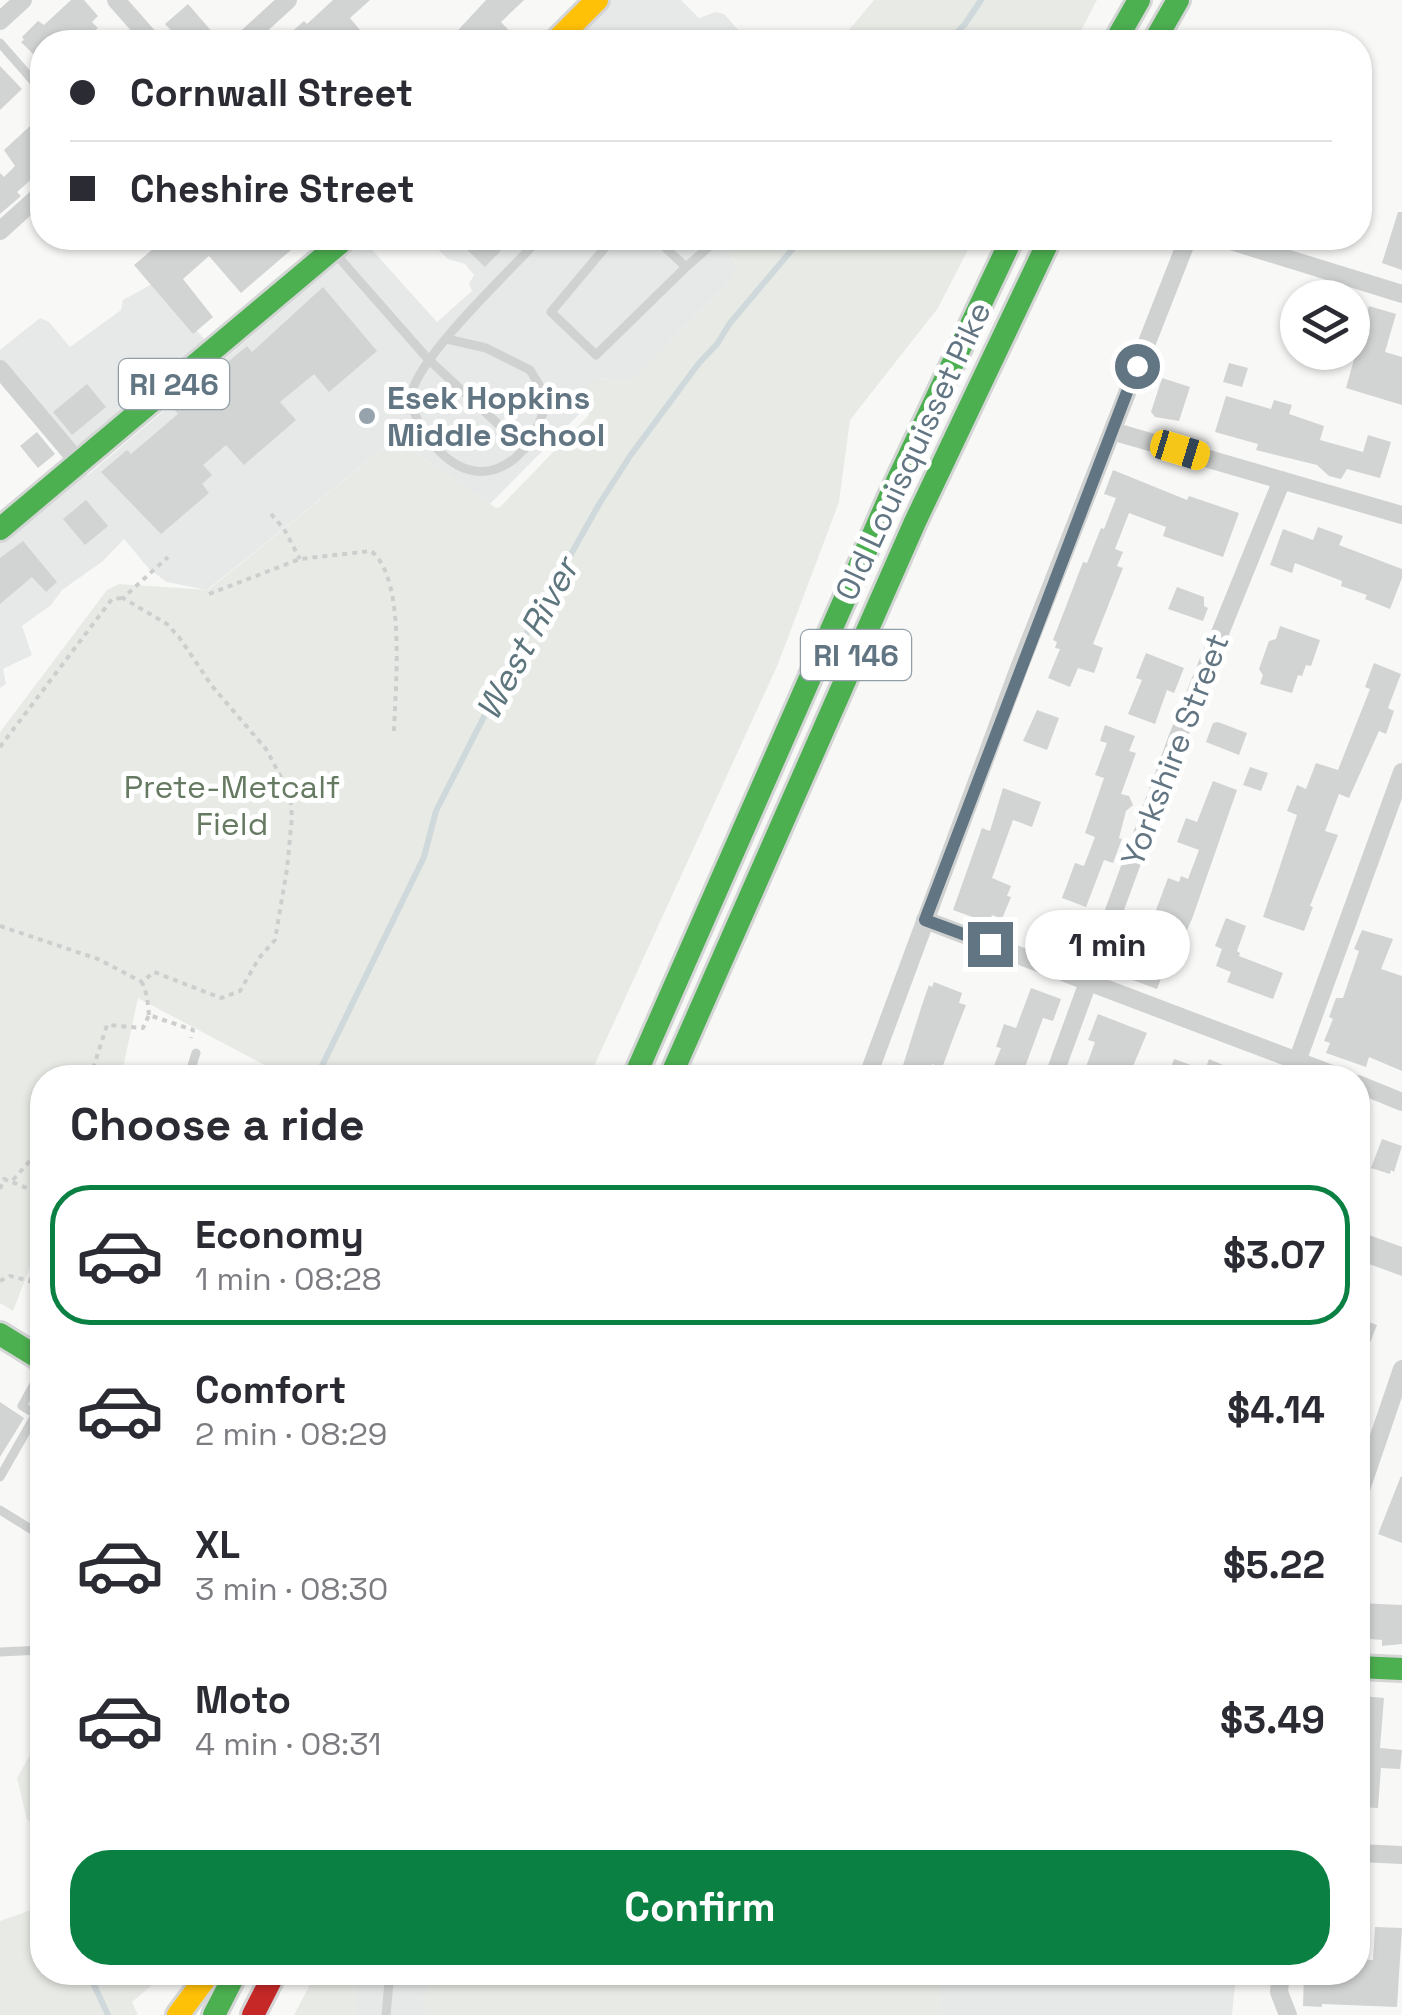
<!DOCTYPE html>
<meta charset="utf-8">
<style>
:root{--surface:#fff;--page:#f2f2f3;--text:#2b2b33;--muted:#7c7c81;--line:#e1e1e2;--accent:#0b8043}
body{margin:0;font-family:"Space Grotesk",sans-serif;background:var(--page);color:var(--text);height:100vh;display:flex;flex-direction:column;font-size:38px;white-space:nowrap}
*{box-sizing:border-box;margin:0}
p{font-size:32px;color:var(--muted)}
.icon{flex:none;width:55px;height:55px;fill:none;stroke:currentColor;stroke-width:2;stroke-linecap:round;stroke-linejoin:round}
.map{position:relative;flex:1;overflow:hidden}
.panel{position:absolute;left:30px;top:1065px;width:1340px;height:920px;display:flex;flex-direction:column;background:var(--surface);border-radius:40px;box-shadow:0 2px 8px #0004}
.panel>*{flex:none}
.hud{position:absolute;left:30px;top:30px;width:1342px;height:220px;border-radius:40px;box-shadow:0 2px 8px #0004;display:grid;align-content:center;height:220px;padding:0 40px;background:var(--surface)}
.tools{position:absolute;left:1280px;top:280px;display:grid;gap:20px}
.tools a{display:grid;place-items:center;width:90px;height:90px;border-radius:50%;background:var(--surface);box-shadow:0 2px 8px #0004;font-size:50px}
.end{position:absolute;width:45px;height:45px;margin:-22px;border:12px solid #627583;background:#fff;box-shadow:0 0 0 5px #fff}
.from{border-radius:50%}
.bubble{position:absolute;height:70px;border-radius:35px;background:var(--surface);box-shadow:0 2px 8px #0004;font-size:32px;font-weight:700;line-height:70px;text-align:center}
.car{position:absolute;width:30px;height:60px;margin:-30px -15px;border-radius:12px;box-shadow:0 0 8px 2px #0007;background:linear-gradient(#f5c518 24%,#345 0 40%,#f5c518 0 76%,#345 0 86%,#f5c518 0)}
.hud b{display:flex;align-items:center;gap:35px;height:95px;font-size:38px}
.hud b+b{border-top:2px solid var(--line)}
.hud i{width:25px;height:25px;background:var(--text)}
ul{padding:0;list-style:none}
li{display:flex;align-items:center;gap:30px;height:140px;margin:0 20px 15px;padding:0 20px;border:5px solid transparent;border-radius:40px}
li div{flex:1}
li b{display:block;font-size:38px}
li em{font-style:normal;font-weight:700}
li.selected{border-color:var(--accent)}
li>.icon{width:90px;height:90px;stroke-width:1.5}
h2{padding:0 40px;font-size:45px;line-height:120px}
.cta{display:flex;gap:20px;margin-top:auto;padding:20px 40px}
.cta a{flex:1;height:115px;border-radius:40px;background:var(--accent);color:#fff;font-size:40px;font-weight:700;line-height:115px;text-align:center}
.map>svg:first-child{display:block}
.built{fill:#e7e8e8}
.green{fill:#e8ebe5}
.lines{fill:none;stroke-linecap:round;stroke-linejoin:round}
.stream{stroke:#cfd8da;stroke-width:6}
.building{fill:#d2d3d3}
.fast-casing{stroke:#d4d5d5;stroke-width:28}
.slow-casing{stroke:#d4d5d5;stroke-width:28}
.jam-casing{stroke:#d4d5d5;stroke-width:28}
.path{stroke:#cececf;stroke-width:4;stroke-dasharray:5 5;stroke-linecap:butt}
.lane{stroke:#d0d2d2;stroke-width:9}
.street{stroke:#d0d2d2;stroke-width:18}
.fast{stroke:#4caf50;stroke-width:22}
.slow{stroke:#ffc107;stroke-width:22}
.jam{stroke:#c62828;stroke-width:22}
.route{stroke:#627583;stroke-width:12}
.poi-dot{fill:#96a3ac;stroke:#fff;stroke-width:4}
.labels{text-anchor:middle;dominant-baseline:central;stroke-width:10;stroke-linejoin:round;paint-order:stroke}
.shield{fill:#fff;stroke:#919ea8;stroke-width:2.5}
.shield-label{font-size:30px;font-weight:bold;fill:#627583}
.poi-label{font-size:32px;font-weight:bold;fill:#627583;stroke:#fff;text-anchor:start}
.street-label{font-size:32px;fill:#627583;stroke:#fff}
.park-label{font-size:32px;fill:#667a61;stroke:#fff}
.water-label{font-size:35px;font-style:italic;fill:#5d757d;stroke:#fff}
</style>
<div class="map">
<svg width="1402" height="2015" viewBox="0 0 1402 2015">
<rect width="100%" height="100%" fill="#f8f8f7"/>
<path class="built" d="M593,0H681L699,18L716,12L724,14L749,42H552Z
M426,238H731L722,249L733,259L738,272L639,374L625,383L599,378V394L490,504L395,439L207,590L167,582L149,569L124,539L103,561L62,590L51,605L22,626L32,655L3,669L6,684L0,688V528L72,462L0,371V350L40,318L49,322L70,347L121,310L123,300L152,284L213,348L80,465L88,475L364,241L437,322L472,291L469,284L474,275L465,264L448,259Z
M332,1972L1236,1973L1232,2015H314Z"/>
<path class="green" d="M874,0H1097L1075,42H839Z
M731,238H974L938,308L850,420L839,502L778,664L589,1077H287L138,998L121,1077L42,1078V1225L38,1237L41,1239L13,1311L0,1303V732L107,590L119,584L208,590L395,439L496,508L500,507L588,416L591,403L587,385L599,378L625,383L639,374L738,272L733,259L721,249Z
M42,1745V1826L27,1820L17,1778L30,1755Z
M42,1906V1972L166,1973L132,2002L138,2015H0V1921Z
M316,1973H362L355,2002L357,2015H294Z
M433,1973H938L943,2015H426L423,1997Z"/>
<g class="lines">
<path class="stream" d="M947,42L965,24L981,0
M316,1078L424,857L436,811L525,636L598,506L630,456L699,363L717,344L730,323L802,238
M88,1972L108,2015"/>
</g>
<path class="building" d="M71,0H84L98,16L92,22L98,28L94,31L105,42H42V63L21,42L24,40L22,37L38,21L44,25Z
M333,0H370L350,18L360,30L347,42H280L304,21L307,24Z
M486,0H524L501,22L520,42H447Z
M188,4L221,42H182L165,24Z
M0,66L22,89L0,110Z
M42,115V170L17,192L21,196L0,214V173L4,177L15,166L4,150Z
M1398,212H1402V270L1382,263Z
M166,238H305L241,293L209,256L183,279L213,317L193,334L134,265Z
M455,238H513L485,267Z
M323,287L377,351L329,392L314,374L280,402L296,420L244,465L226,445L203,465L212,475L202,484L209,493L161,534L101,472L127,450L131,454L178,414L173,408L247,346L252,352Z
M1369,306L1396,314L1385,352L1402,357V405L1346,388Z
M1229,363L1248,368L1242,387L1223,382Z
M1162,378L1190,387L1179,421L1155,417L1151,412Z
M87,384L106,407L72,435L53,412Z
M1226,396L1271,409L1274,400L1292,405L1289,414L1324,426L1320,440L1363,452L1368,435L1391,442L1380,478L1347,469L1341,479L1329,476L1317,465L1256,450L1258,444L1215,432Z
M37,432L55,454L38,468L20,446Z
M1113,470L1187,500L1189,496L1239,513L1223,557L1163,536L1166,527L1129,513L1115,549L1123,552L1117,566L1123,568L1093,644L1103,648L1094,673L1078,668L1070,687L1048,678L1060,649L1055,648L1057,642L1053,640L1083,562L1087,563L1101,528L1104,529L1116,498L1104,494Z
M86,500L108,526L85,545L63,519Z
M1318,527L1343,536L1339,545L1402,569V578L1390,609L1365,599L1367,595L1341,586L1342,581L1295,563L1292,573L1270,565L1283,529L1313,540Z
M23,541L57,582L46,592L32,577L0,604V558Z
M1177,587L1204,597V606L1208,608L1203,621L1168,609Z
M1280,626L1320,640L1311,666L1306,665L1302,676L1298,675L1292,693L1260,684L1263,675L1259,669L1269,641L1276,639Z
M1146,653L1184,668L1174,693L1167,690L1155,724L1128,714L1142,680L1136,678Z
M1374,663L1401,674L1388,708L1394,711L1386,734L1379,731L1349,798L1339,794L1325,831L1338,835L1310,906L1313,907L1304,931L1263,917L1297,815L1287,811L1297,785L1306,789L1316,763L1338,770L1370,689L1365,687Z
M1037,710L1059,718L1047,750L1023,741Z
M1218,722L1247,733L1239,755L1206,742L1213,723Z
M1105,725L1135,736L1129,751L1136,753L1121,794L1129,796L1133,805L1126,811L1119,838L1122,839L1113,863L1104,860L1086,907L1062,898L1075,863L1084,866L1095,837L1085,833L1104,778L1095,775L1107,743L1100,741Z
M1250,767L1268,773L1261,791L1243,785Z
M1213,781L1237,790L1192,919L1175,956L1170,954L1157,989L1127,978L1146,925L1150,926L1168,878L1179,882L1181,876L1188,879L1199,850L1177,842L1186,818L1197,822Z
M1003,788L1041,802L1032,827L1013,820L992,878L1011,886L1007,896L1011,897L1002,919L992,915L989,923L953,910L982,828L990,831Z
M1226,918L1246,926L1237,951L1240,953L1239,956L1283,973L1273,999L1227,982L1231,972L1216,966L1222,949L1215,946Z
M1045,925L1075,936L1067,958L1037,946Z
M1362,930L1393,939L1381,969L1402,976V1071L1369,1057L1366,1067L1326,1053L1330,1043L1324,1041L1333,1019L1329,1017L1336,998H1343L1359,951L1354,949Z
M934,982L962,993L959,1003L966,1005L955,1033L942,1068L932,1064L927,1078H899L922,1005L929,985L932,987Z
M1031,988L1061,999L1053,1021L1043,1018L1021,1078H989L1001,1048L996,1047L1004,1024L1016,1028Z
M1098,1014L1147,1033L1128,1078H1082L1095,1042L1088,1040Z
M1174,1059L1205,1070L1209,1059L1254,1078H1167Z
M1382,1139L1402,1146L1394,1172L1391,1170L1390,1174L1371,1168Z
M1358,1231L1402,1247V1276L1358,1260Z
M1358,1318L1377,1325L1359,1371H1358Z
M0,1402L24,1418L0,1457Z
M1401,1476L1402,1477V1543L1378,1534Z
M1358,1603L1402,1605V1644L1382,1646V1640L1358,1638Z
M1362,1696L1384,1698L1380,1748L1402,1750L1400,1769L1381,1768L1378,1808L1359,1807L1362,1767H1358V1754Z
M1375,1927L1402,1928L1397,2007L1322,2004V2007L1303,2006L1304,1972H1358V1959L1373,1960Z"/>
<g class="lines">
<defs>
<path id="fast" d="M1115,42L1139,0
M1154,42L1178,0
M0,529L346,238
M634,1078L890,496L1012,238
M670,1078L915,522L1050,238
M0,1334L42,1360
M1358,1667L1402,1669
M214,2015L236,1972"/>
<path id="slow" d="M555,42L597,0
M178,2015L210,1972"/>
<path id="jam" d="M253,2015L275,1972"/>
</defs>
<use href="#fast" class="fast-casing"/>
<use href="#slow" class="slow-casing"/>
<use href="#jam" class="jam-casing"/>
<path class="path" d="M271,514L284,529L300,559
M209,594L300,559L371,551C407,579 395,689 394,732
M0,747L112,599L123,598
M0,926L98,959L142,982
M149,1015L147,996L142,982L154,972L221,998L240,991L259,958L275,940L287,869L292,817L290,794L266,749L212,686L179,637L167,624L123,598L168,557
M90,1078L107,1025L143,1028L149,1015L193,1030L191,1038
M13,1180L42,1147
M0,1189L4,1179L42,1194
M0,1281L10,1276L30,1281L42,1248"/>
<path class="lane" d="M0,43L42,91
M613,238L551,312L596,355L686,267L655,238
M333,251L428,359L525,449
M686,267L719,238
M447,339L486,348L530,370L547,398C531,473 467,503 422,428C416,418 409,404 412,392C422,353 510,271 540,238
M188,1078L196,1053
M42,1370L22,1406L42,1418
M0,1477L36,1414
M0,1510L42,1536
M0,1652L42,1650
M386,2015L390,1972"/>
<path class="street" d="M116,0L153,42
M0,21L23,0
M242,42L288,0
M0,231L42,193
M1221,238L1402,294
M0,369L80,464
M1112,431L1402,515
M925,920L1342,1078
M867,1078L1019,668L1188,238
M1053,1078L1177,739L1282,480
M1291,1078L1402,772
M1358,1084L1402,1102
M1358,1498L1402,1369
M1358,1853L1402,1855
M1281,1972L1279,1992L1288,2015"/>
<use href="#fast" class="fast"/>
<use href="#slow" class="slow"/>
<use href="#jam" class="jam"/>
</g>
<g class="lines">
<path class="route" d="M990,944L925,920L1137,366"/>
</g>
<circle class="poi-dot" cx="367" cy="416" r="10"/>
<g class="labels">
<g class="shield">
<rect x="119" y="359" width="110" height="50" rx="8"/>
<rect x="801" y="630" width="110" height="50" rx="8"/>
</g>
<g class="shield-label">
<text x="174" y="384">RI 246</text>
<text x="856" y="655">RI 146</text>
</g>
<g class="poi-label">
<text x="387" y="398">Esek Hopkins<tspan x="387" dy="37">Middle School</tspan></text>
</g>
<g class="street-label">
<text transform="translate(913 451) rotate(-65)">Old Louisquisset Pike</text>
<text transform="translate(1175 750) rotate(-69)">Yorkshire Street</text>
</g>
<g class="park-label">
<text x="232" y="787">Prete-Metcalf<tspan x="232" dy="37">Field</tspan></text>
</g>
<g class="water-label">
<text transform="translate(527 639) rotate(-62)">West River</text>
</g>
</g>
</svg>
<div class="tools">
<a><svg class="icon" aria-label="layers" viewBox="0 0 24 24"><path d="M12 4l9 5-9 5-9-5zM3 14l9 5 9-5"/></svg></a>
</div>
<i class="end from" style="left:1137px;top:366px"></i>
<i class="end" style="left:990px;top:944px"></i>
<div class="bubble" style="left:1025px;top:910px;width:165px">1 min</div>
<i class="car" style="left:1180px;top:450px;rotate:107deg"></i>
<div class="hud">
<b><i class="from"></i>Cornwall Street</b>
<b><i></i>Cheshire Street</b>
</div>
<section class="panel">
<h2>Choose a ride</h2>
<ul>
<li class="selected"><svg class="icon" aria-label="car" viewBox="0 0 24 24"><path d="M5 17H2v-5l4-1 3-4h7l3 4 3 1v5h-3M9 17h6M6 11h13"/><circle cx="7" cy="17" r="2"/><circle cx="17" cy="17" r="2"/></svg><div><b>Economy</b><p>1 min · 08:28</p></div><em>$3.07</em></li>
<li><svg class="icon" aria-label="car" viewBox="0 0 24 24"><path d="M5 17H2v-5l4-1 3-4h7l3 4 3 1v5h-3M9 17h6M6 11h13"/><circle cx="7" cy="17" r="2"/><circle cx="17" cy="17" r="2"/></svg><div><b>Comfort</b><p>2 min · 08:29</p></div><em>$4.14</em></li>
<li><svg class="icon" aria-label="car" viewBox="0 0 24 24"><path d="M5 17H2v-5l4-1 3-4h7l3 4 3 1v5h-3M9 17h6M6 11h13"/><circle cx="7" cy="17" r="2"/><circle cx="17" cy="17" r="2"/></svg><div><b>XL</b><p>3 min · 08:30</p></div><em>$5.22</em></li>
<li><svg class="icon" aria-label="car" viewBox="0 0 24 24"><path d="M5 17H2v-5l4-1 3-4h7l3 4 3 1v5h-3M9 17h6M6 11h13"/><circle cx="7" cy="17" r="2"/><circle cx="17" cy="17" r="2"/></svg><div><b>Moto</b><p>4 min · 08:31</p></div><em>$3.49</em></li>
</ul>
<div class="cta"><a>Confirm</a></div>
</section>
</div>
